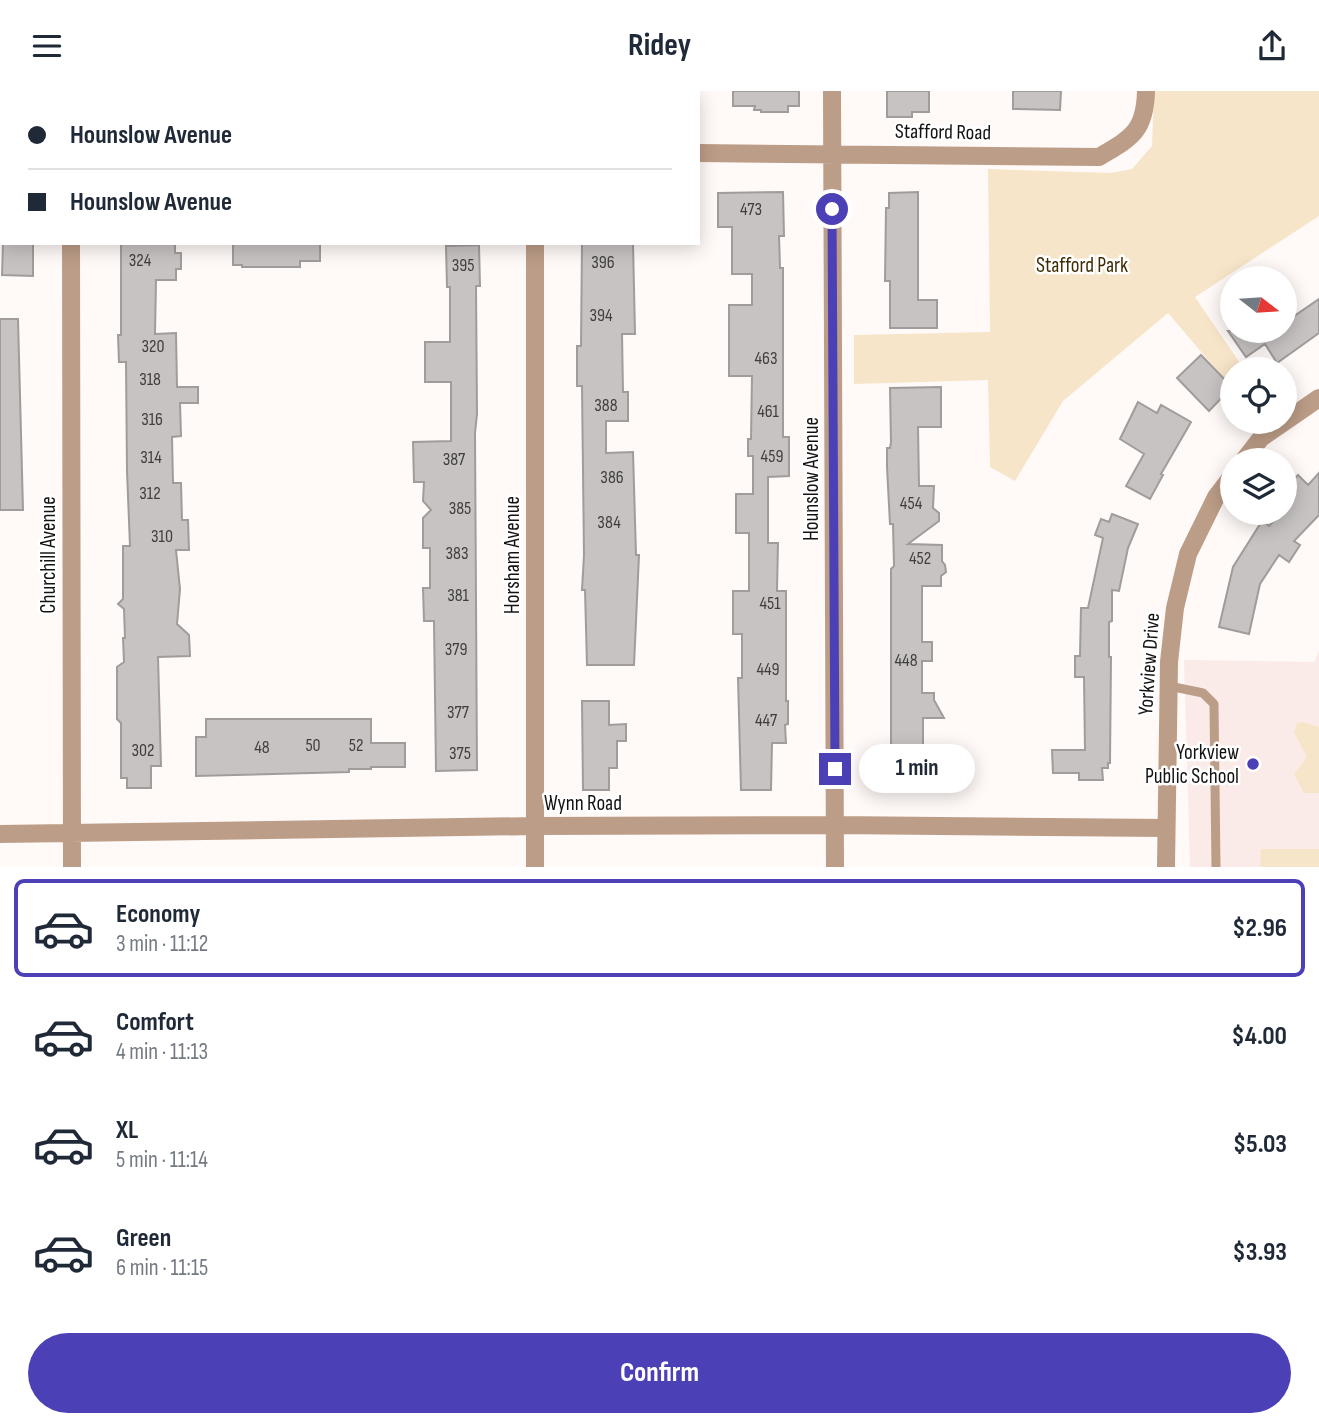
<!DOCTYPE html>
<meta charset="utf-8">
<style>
:root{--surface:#fff;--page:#f6f6f7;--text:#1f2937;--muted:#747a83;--line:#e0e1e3;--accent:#4c40b7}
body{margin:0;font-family:"Sofia Sans Condensed",sans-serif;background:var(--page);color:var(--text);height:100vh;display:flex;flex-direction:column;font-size:26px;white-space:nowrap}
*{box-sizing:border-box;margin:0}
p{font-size:23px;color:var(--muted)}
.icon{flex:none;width:38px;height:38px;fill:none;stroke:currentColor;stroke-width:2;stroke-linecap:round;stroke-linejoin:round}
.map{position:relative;height:776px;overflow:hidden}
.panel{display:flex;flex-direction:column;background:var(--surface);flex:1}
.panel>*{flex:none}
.guide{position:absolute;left:0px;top:0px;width:700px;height:154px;box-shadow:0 4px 18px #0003;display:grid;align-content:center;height:154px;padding:0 28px;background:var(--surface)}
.needle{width:46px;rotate:107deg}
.fabs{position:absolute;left:1220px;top:175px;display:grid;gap:14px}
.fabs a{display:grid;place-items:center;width:77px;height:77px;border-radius:50%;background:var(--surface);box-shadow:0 4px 18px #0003;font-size:35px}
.end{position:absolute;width:32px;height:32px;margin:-16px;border:9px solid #4c40b7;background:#fff;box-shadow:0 0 0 4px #fff}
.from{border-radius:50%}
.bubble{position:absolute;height:49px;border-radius:24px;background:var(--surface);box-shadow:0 4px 18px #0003;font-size:23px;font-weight:700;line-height:49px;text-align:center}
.guide b{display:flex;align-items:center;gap:24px;height:66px;font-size:26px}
.guide b+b{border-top:2px solid var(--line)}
.guide i{width:18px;height:18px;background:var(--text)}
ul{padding:12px 0 0;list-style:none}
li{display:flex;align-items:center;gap:21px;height:98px;margin:0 14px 10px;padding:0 14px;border:4px solid transparent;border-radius:10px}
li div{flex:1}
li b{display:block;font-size:26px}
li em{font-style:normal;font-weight:700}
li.current{border-color:var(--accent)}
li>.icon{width:63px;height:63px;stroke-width:1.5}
.primary-button{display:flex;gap:14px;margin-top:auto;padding:14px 28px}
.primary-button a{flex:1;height:80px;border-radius:42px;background:var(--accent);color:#fff;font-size:28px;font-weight:700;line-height:80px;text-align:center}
header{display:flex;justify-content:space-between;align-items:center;height:91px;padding:0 28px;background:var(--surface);font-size:32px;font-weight:700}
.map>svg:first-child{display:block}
.built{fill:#faebe8}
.green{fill:#f7e5c9}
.building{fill:#c8c3c3;stroke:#a19c9c;stroke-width:2}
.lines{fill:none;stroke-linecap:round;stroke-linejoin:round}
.service{stroke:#bc9d87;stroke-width:9}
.minor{stroke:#bc9d87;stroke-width:18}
.route{stroke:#4c40b7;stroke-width:9}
.poi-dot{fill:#4c40b7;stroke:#fff;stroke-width:2.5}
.labels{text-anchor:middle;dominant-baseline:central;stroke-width:5;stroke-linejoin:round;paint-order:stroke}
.number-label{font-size:18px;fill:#403e3e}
.street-label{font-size:21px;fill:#131111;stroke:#fff}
.park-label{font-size:21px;fill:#412c04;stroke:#fff}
.poi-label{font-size:21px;fill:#131111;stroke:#fff;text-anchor:end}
</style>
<header><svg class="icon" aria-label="menu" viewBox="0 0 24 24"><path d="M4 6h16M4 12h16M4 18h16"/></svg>Ridey<svg class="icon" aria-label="share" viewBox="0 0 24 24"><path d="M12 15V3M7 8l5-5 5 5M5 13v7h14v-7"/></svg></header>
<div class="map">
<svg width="1319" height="776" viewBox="0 0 1319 776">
<rect width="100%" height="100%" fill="#fff9f8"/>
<path class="built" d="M1319,560V776H1190L1184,569L1314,571Z"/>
<path class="green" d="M1154,0H1319V125L1195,206L1244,278H1232V297L1168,222L1063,310L1015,390L990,376L988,289L854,293V244L990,241L988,78L1111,82L1132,78L1152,55Z
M1303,631L1319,636V702H1304L1294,683L1305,669L1306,664L1294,641L1297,632Z
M1261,758H1319V776H1260Z"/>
<path class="building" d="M733,0H799V15H788V21H761V19H754L755,15H733Z
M887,0H929V21H912V26H887Z
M1013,0H1061L1060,19L1013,18Z
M783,101L784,145H779L780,177H783V346H789V385L768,386V452H778L777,500H786V610H788V633L785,634L786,652H772L771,699H741L738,587H742V543H733V500H749V442H736V403H753V365H748V348H751L752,285H729V214H752V183H732V136H718V102Z
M918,101V209H937V237H890V190H885L886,117H889V102Z
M3,152H33V185L2,184Z
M121,152H175V162H181V178H176V189H156L155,243L176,242L177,296H198V312H180L181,345L172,346L173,392H181L182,429H188L189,459H176L180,498L177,533L189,544L190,565L158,566L161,675H151V697H127V687H121V632L117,628V576L124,571L123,547H125L124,518L118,513L123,508V455H130L127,380L126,271H119L118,244H121Z
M233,152H320V170H300V176H242V174H233Z
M582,152H633L635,243H622L623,301H628V330H606V362L633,361L636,464H639L634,574H587L585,499H582L584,464L582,295H577V255H581Z
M479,154L480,195H476L477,323L475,342L477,679L436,680L434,530H424L423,497H430V457H423V427L431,419L423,410L424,391H414L413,351L451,350V291H425V251H450V196H447L446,155Z
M1319,208V242L1277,272L1265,253L1246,266L1228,240H1284V232Z
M0,228H18L23,419H0Z
M1201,264L1232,296L1209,320L1177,287Z
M941,296V336H918L919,395H934L933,417L939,422V430L908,453L942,454V470L945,474L946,481L941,485V495H922V551H932V570H922V602H934V609L944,627H923V694L891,693V478L894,475L893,433H890L887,376V357H890L891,351L890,297Z
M1138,311L1157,322L1161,314L1191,331L1161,383L1163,384L1150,408L1126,395L1144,363L1120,348Z
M1319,382V424L1294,450L1300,454L1289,471L1279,464L1260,493L1249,543L1219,536L1233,476L1262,430L1269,435L1281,422H1284V399L1298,384L1308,394Z
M1112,423L1138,433L1128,457L1119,500L1112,499V530L1109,531V566H1111L1110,672H1108V677H1102L1103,689H1079V682H1053L1052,659H1085L1084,586H1075V565H1080L1081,517H1088L1103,447L1095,444L1101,428L1109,431Z
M582,610H609V634L626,633V650H617V677H609V699H583Z
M206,628H371V652H405V676H371V678H349V681L196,685V646H206Z"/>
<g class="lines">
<path class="service" d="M1169,595L1203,602L1214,613L1216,776"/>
<path class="minor" d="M227,0V2
M534,0V2
M832,0L835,776
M698,62L1099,66C1131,47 1145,41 1146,0
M0,71H2
M71,152L72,776
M535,152V776
M1244,369L1261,347L1319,307
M0,743L535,735L835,734L1166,737
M1166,776L1169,571L1175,517L1188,463L1216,406L1232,385"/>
</g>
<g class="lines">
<path class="route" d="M832,118L835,678"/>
</g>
<circle class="poi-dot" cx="1253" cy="673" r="7"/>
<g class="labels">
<g class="number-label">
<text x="751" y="118">473</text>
<text x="140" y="169">324</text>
<text x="603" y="171">396</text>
<text x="463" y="174">395</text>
<text x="601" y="224">394</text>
<text x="153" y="255">320</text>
<text x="766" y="267">463</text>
<text x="150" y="288">318</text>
<text x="606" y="314">388</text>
<text x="768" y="320">461</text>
<text x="152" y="328">316</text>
<text x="772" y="365">459</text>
<text x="151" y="366">314</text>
<text x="454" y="368">387</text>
<text x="612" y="386">386</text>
<text x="150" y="402">312</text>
<text x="911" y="412">454</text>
<text x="460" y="417">385</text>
<text x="609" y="431">384</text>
<text x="162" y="445">310</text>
<text x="457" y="462">383</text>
<text x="920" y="467">452</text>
<text x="458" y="504">381</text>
<text x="770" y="512">451</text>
<text x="456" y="558">379</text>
<text x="906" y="569">448</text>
<text x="768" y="578">449</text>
<text x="458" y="621">377</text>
<text x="766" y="629">447</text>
<text x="313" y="654">50</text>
<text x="356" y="654">52</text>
<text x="262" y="656">48</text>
<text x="143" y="659">302</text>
<text x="460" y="662">375</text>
</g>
<g class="street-label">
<text transform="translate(943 41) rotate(1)">Stafford Road</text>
<text transform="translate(811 388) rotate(-90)">Hounslow Avenue</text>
<text transform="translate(48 464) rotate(-90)">Churchill Avenue</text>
<text transform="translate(512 464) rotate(-90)">Horsham Avenue</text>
<text transform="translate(1149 573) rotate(-86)">Yorkview Drive</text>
<text x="583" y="712">Wynn Road</text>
</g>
<g class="park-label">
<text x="1082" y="174">Stafford Park</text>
</g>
<g class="poi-label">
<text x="1239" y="661">Yorkview<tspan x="1239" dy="24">Public School</tspan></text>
</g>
</g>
</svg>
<div class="fabs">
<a><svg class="needle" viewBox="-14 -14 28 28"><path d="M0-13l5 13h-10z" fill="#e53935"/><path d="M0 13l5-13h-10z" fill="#747a83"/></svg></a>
<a><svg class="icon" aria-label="locate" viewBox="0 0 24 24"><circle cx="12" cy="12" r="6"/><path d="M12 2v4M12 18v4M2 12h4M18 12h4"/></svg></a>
<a><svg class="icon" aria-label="layers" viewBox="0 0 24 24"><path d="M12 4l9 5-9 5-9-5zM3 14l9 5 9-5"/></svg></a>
</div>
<i class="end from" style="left:832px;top:118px"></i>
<i class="end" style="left:835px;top:678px"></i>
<div class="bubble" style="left:859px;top:653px;width:116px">1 min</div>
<div class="guide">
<b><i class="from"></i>Hounslow Avenue</b>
<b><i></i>Hounslow Avenue</b>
</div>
</div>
<section class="panel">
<ul>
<li class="current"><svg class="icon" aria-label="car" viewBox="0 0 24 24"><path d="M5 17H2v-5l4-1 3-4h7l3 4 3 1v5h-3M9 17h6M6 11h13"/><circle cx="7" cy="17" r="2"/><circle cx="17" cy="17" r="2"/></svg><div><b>Economy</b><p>3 min · 11:12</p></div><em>$2.96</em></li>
<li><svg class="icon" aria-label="car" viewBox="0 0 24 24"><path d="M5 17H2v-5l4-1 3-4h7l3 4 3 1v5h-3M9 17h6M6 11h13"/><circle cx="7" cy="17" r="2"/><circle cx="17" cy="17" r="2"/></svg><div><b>Comfort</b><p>4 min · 11:13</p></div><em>$4.00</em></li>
<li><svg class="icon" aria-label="car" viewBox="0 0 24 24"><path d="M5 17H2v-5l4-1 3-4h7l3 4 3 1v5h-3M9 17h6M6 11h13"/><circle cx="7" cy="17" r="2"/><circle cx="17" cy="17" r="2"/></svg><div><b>XL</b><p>5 min · 11:14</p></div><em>$5.03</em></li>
<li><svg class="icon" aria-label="car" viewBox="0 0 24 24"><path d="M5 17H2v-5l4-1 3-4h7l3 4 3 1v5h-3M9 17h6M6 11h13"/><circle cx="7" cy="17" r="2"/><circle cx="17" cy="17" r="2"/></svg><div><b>Green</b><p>6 min · 11:15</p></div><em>$3.93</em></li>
</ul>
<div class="primary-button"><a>Confirm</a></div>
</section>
